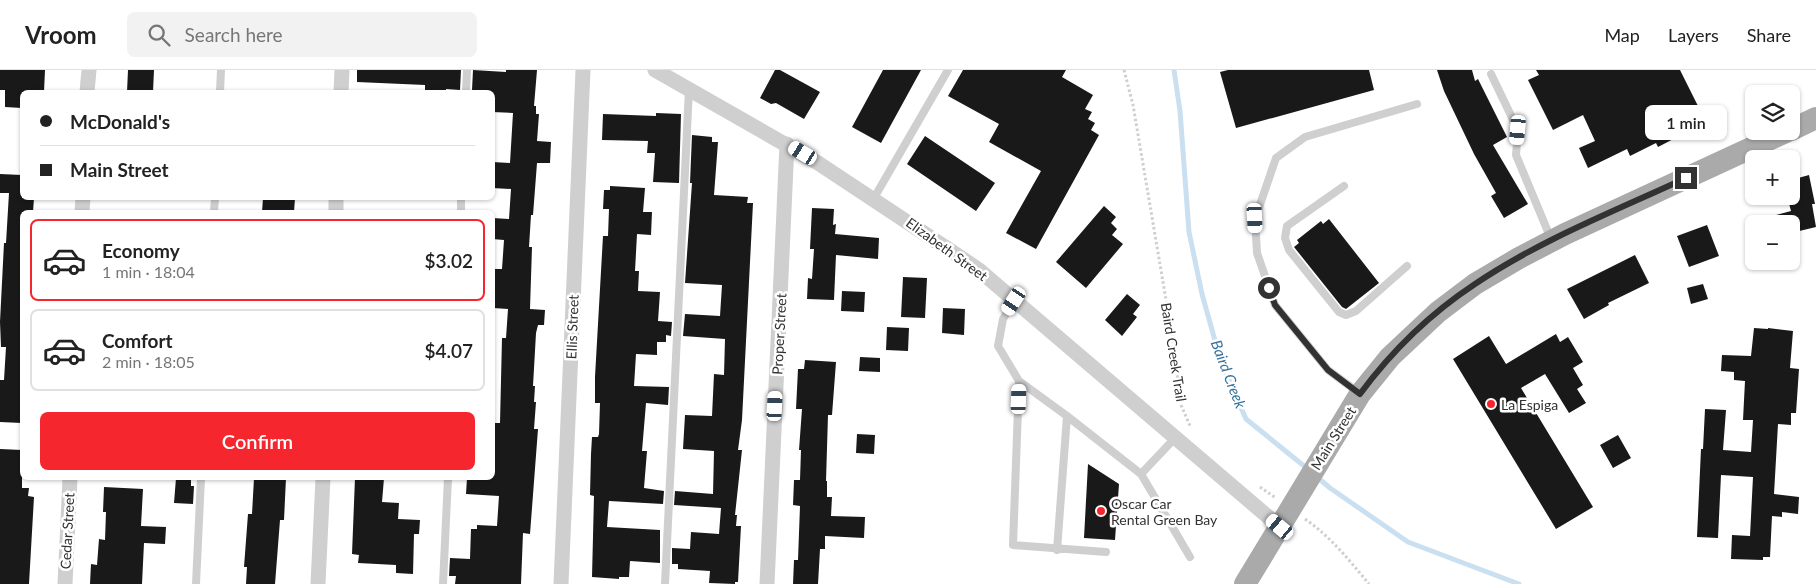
<!DOCTYPE html>
<meta charset="utf-8">
<style>
:root{--surface:#fff;--page:#f2f2f2;--text:#222;--muted:#767676;--line:#e0e0e0;--accent:#f6262f}
body{margin:0;font-family:Lato,sans-serif;background:var(--page);color:var(--text);height:100vh;display:flex;flex-direction:column;font-size:19px;white-space:nowrap}
*{box-sizing:border-box;margin:0}
p{font-size:16px;color:var(--muted)}
.icon{flex:none;width:28px;height:28px;fill:none;stroke:currentColor;stroke-width:2;stroke-linecap:round;stroke-linejoin:round}
.map{position:relative;flex:1;overflow:hidden}
.sheet{position:absolute;left:20px;top:140px;width:475px;height:270px;display:flex;flex-direction:column;background:var(--surface);border-radius:8px;box-shadow:0 1px 4px #0004}
.sheet>*{flex:none}
.guide{position:absolute;left:20px;top:20px;width:475px;height:110px;border-radius:8px;box-shadow:0 1px 4px #0004;display:grid;align-content:center;height:110px;padding:0 20px;background:var(--surface)}
.buttons{position:absolute;left:1745px;top:15px;display:grid;gap:10px}
.buttons a{display:grid;place-items:center;width:55px;height:55px;border-radius:8px;background:var(--surface);box-shadow:0 1px 4px #0004;font-size:25px}
.end{position:absolute;width:22px;height:22px;margin:-11px;border:6px solid #323232;background:#fff;box-shadow:0 0 0 2px #fff}
.from{border-radius:50%}
.bubble{position:absolute;height:35px;border-radius:8px;background:var(--surface);box-shadow:0 1px 4px #0004;font-size:16px;font-weight:600;line-height:35px;text-align:center}
.car{position:absolute;width:15px;height:30px;margin:-15px -8px;border-radius:6px;box-shadow:0 0 4px 1px #0007;background:linear-gradient(#fff 24%,#345 0 40%,#fff 0 76%,#345 0 86%,#fff 0)}
.guide b{display:flex;align-items:center;gap:18px;height:48px;font-size:19px}
.guide b+b{border-top:1px solid var(--line)}
.guide i{width:12px;height:12px;background:var(--text)}
ul{padding:9px 0 0;list-style:none}
li{display:flex;align-items:center;gap:15px;height:82px;margin:0 10px 8px;padding:0 10px;border:2px solid var(--line);border-radius:8px}
li div{flex:1}
li b{display:block;font-size:19px}
li em{font-style:normal;font-weight:600}
li.current{border-color:var(--accent)}
li>.icon{width:45px;height:45px;stroke-width:1.5}
.primary-button{display:flex;gap:10px;margin-top:auto;padding:10px 20px}
.primary-button a{flex:1;height:58px;border-radius:8px;background:var(--accent);color:#fff;font-size:20px;font-weight:600;line-height:58px;text-align:center}
header{display:flex;align-items:center;gap:30px;box-sizing:border-box;height:70px;padding:0 25px;background:var(--surface);border-bottom:1px solid var(--line)}
header strong{font-size:24px}
nav{display:flex;gap:28px;margin-inline-start:auto;font-size:18px}
.search{width:350px;height:45px;background:var(--page);display:flex;align-items:center;gap:12px;box-sizing:border-box;padding:0 18px;border-radius:8px;color:var(--muted);font-size:19px}
.map>svg:first-child{display:block}
.lines{fill:none;stroke-linecap:round;stroke-linejoin:round}
.stream{stroke:#cae0f0;stroke-width:5}
.building{fill:#191919}
.path{stroke:#cfcfcf;stroke-width:3;stroke-dasharray:2.5 2.5;stroke-linecap:butt}
.service{stroke:#cfcfcf;stroke-width:8}
.minor{stroke:#cfcfcf;stroke-width:15}
.primary{stroke:#aaa;stroke-width:22}
.route{stroke:#323232;stroke-width:6}
.poi-dot{fill:#f6262f;stroke:#fff;stroke-width:2}
.labels{text-anchor:middle;dominant-baseline:central;stroke-width:5;stroke-linejoin:round;paint-order:stroke}
.street-label{font-size:14px;fill:#323232;stroke:#fff}
.poi-label{font-size:14px;fill:#323232;stroke:#fff;text-anchor:start}
.water-label{font-size:15px;font-style:italic;fill:#36729d;stroke:#fff}
</style>
<header>
<strong>Vroom</strong>
<div class="search"><svg class="icon" aria-label="search" viewBox="0 0 24 24"><circle cx="10" cy="10" r="6"/><path d="M15 15l6 6"/></svg>Search here</div>
<nav><a>Map</a><a>Layers</a><a>Share</a></nav>
</header>
<div class="map">
<svg width="1816" height="514" viewBox="0 0 1816 514">
<rect width="100%" height="100%" fill="#fff"/>
<g class="lines">
<path class="stream" d="M1174,0L1180,41L1189,162L1202,224L1221,292L1246,349L1309,400
M1317,407L1330,418L1408,472L1519,514"/>
</g>
<path class="building" d="M0,0H45L44,22H22V38L5,37V20H0Z
M128,0H154L153,22H127Z
M357,0H461L460,20L446,19V22H425V15L357,12Z
M473,0L506,2V0H537L534,36H536V44H539L537,71L551,72L550,93H537L533,145H531L529,177H532L530,239L545,240L544,255H538L536,263L533,316H535L534,332H536L534,359H538L530,464L523,463L521,514H455L456,506H449L450,488L470,489L471,459H477V455L497,456L499,426L466,424L467,408H492L494,353H500L502,268H506L508,239L493,238L495,199H502L504,170L492,169V148L509,149L511,119L492,118V92L510,93L513,43L492,42V22L472,20Z
M775,0H780L820,22L804,49L776,33L771,34L760,28Z
M883,0H921L881,73L852,57Z
M963,0H1066L1062,7L1093,25L1085,39L1092,42L1088,49L1095,53L1091,60L1099,65L1036,179L1006,163L1041,101L989,72L999,54L948,26Z
M1228,0H1369L1374,20L1236,58L1220,2Z
M1437,0H1472L1475,11L1478,9L1507,67L1493,75L1528,134L1504,148L1491,126L1496,123L1474,84L1444,21Z
M1536,0H1680L1706,52L1658,77L1656,73L1630,86L1627,79L1588,98L1579,78L1595,71L1583,45L1553,60L1528,10L1539,5Z
M656,43L681,44L679,113L653,112L655,83H647L648,71L602,70L603,44L656,46Z
M692,65L712,67V72H718L714,125L748,127L747,133H753L742,350L738,380H742L735,445H737L736,456H741L738,512H735V514L709,513L710,501L678,499V494H672V478L690,479L691,462L719,464L721,438L674,435L675,421L713,424L714,381L683,379L685,345L712,346L714,304L724,305L725,269L683,266L685,244L720,246L722,215L685,213L692,113H690Z
M925,66L995,113L976,141L907,94Z
M0,104L22,105V128H34L33,142H22V353L0,352V310H4L6,277H1L0,252L4,173H6L9,123H0Z
M1809,105L1815,134H1812L1816,157L1791,163V154H1762L1761,149L1791,141L1787,126H1791V110Z
M610,116L645,118L643,142H652L651,165L637,164L635,201H639L638,221L660,222L658,251L672,252L671,266L666,265V272H657V285L636,284L634,316L669,317L668,335L646,333L642,381H647L644,418L664,421L663,434L609,431L607,457L660,460V493L630,491L629,507H619V509L592,507L594,426L590,425L591,384L592,367H598L599,364L600,333H595V307L603,166H608L609,139H603L604,120H610Z
M263,128H295L294,142H262Z
M1104,136L1116,147L1111,153L1117,159L1112,165L1123,174L1086,218L1056,192Z
M812,138L834,139L833,155L836,154L835,164L879,168L878,189L836,185L834,230L807,229L808,208L812,209L814,179H810Z
M1329,149L1379,213L1346,239L1342,237L1294,177L1299,173L1297,170L1321,151L1323,154Z
M1707,155L1719,186L1689,197L1677,166Z
M1635,185L1649,213L1608,233L1609,235L1584,249L1567,219Z
M903,207L927,208L925,248L901,247Z
M1703,214L1708,229L1691,234L1687,218Z
M842,221L865,222L864,242L841,241Z
M1127,224L1140,235L1133,244L1137,247L1122,266L1105,250Z
M943,238L965,239L964,265L942,263Z
M887,257L909,258L908,281L886,280Z
M1754,258L1768,259V258L1793,261L1790,298L1799,299L1796,343H1791V355L1778,354L1774,424L1799,427L1798,444L1782,442V447L1772,446L1770,487H1763V490L1731,489L1732,465L1750,466L1753,407L1721,405L1718,468L1697,467L1701,379H1703L1705,339L1726,340L1723,380L1751,382L1753,350H1743L1745,311L1734,310V302L1721,301L1722,285L1751,286Z
M1556,264L1560,272L1568,267L1583,292L1573,298L1583,315L1577,319L1586,333L1569,343L1545,304L1521,318L1593,437L1556,459L1453,289L1489,266L1506,294Z
M860,287L880,288V302L859,301Z
M805,290L836,292L832,345H828L826,411H827V427H832L831,446L865,447L864,468L825,466V479H820L818,514H793L794,490H798L800,436L793,435L794,410H800L801,380H799L802,339H796L798,299H804Z
M857,364L875,365L874,384L856,383Z
M1618,365L1631,388L1613,398L1600,375Z
M0,379L22,380V418H29L28,426L34,427L29,514H0Z
M1088,394L1119,414L1115,470L1084,468Z
M176,408H191V416H194L193,434L174,433Z
M254,408H286L284,450H280L275,514H246L247,497H244L248,444H252Z
M355,408H384L382,432L399,433L398,449L420,450L419,464H414L413,504L396,503V495L358,493L359,485L352,484Z
M104,417L143,419L141,456L166,457L165,474L144,473L142,514H90L91,494L97,495L99,469L105,470L106,442H103Z"/>
<g class="lines">
<path class="path" d="M1124,0L1133,35L1174,277L1181,335L1191,358
M1260,417L1276,428
M1305,449C1331,467 1349,490 1369,514"/>
<path class="service" d="M1491,4L1518,60L1516,85L1551,169
M220,22L221,0
M466,22L467,0
M1344,116L1287,156L1285,168L1289,180L1339,242L1346,245L1356,241L1407,196
M874,128L948,0
M214,142L215,128
M461,142V128
M1014,231L1003,249L998,276L1019,311L1067,346L1141,404L1190,487
M1019,311L1013,475L1106,482
M1359,323L1328,300L1275,235L1257,183L1255,149L1276,88L1305,67L1417,34
M1141,404L1175,368
M1057,480L1067,346
M196,514L201,408
M443,514L448,408
M665,514L689,19"/>
<path class="minor" d="M655,0L818,93L960,187L979,200L1280,457
M87,22L89,0
M341,22L342,0
M82,142L83,128
M336,142V128
M65,514L70,408
M318,514L323,408
M561,514L583,0
M767,514L787,74"/>
<path class="primary" d="M1791,60L1816,48
M1245,514L1360,324L1390,287L1438,242L1475,214L1519,188L1565,164L1788,61"/>
</g>
<g class="lines">
<path class="route" d="M1269,218L1275,235L1328,300L1360,324C1391,282 1431,243 1475,214C1540,170 1615,141 1686,108"/>
</g>
<g class="poi-dot">
<circle cx="1491" cy="334" r="5"/>
<circle cx="1101" cy="441" r="5"/>
</g>
<g class="labels">
<g class="street-label">
<text transform="translate(947 179) rotate(36)">Elizabeth Street</text>
<text transform="translate(572 257) rotate(-88)">Ellis Street</text>
<text transform="translate(779 264) rotate(-87)">Proper Street</text>
<text transform="translate(1174 282) rotate(81)">Baird Creek Trail</text>
<text transform="translate(1333 368) rotate(-58)">Main Street</text>
<text transform="translate(67 461) rotate(-87)">Cedar Street</text>
</g>
<g class="poi-label">
<text x="1501" y="334">La Espiga</text>
<text x="1111" y="433">Oscar Car<tspan x="1111" dy="16">Rental Green Bay</tspan></text>
</g>
<g class="water-label">
<text transform="translate(1229 304) rotate(69)">Baird Creek</text>
</g>
</g>
</svg>
<div class="buttons">
<a><svg class="icon" aria-label="layers" viewBox="0 0 24 24"><path d="M12 4l9 5-9 5-9-5zM3 14l9 5 9-5"/></svg></a>
<a>+</a>
<a>−</a>
</div>
<i class="end from" style="left:1269px;top:218px"></i>
<i class="end" style="left:1686px;top:108px"></i>
<div class="bubble" style="left:1645px;top:35px;width:82px">1 min</div>
<i class="car" style="left:1518px;top:60px;rotate:185deg"></i>
<i class="car" style="left:803px;top:83px;rotate:301deg"></i>
<i class="car" style="left:1255px;top:148px;rotate:177deg"></i>
<i class="car" style="left:1014px;top:231px;rotate:213deg"></i>
<i class="car" style="left:1019px;top:329px;rotate:2deg"></i>
<i class="car" style="left:775px;top:336px;rotate:3deg"></i>
<i class="car" style="left:1280px;top:457px;rotate:310deg"></i>
<div class="guide">
<b><i class="from"></i>McDonald's</b>
<b><i></i>Main Street</b>
</div>
<section class="sheet">
<ul>
<li class="current"><svg class="icon" aria-label="car" viewBox="0 0 24 24"><path d="M5 17H2v-5l4-1 3-4h7l3 4 3 1v5h-3M9 17h6M6 11h13"/><circle cx="7" cy="17" r="2"/><circle cx="17" cy="17" r="2"/></svg><div><b>Economy</b><p>1 min · 18:04</p></div><em>$3.02</em></li>
<li><svg class="icon" aria-label="car" viewBox="0 0 24 24"><path d="M5 17H2v-5l4-1 3-4h7l3 4 3 1v5h-3M9 17h6M6 11h13"/><circle cx="7" cy="17" r="2"/><circle cx="17" cy="17" r="2"/></svg><div><b>Comfort</b><p>2 min · 18:05</p></div><em>$4.07</em></li>
</ul>
<div class="primary-button"><a>Confirm</a></div>
</section>
</div>
